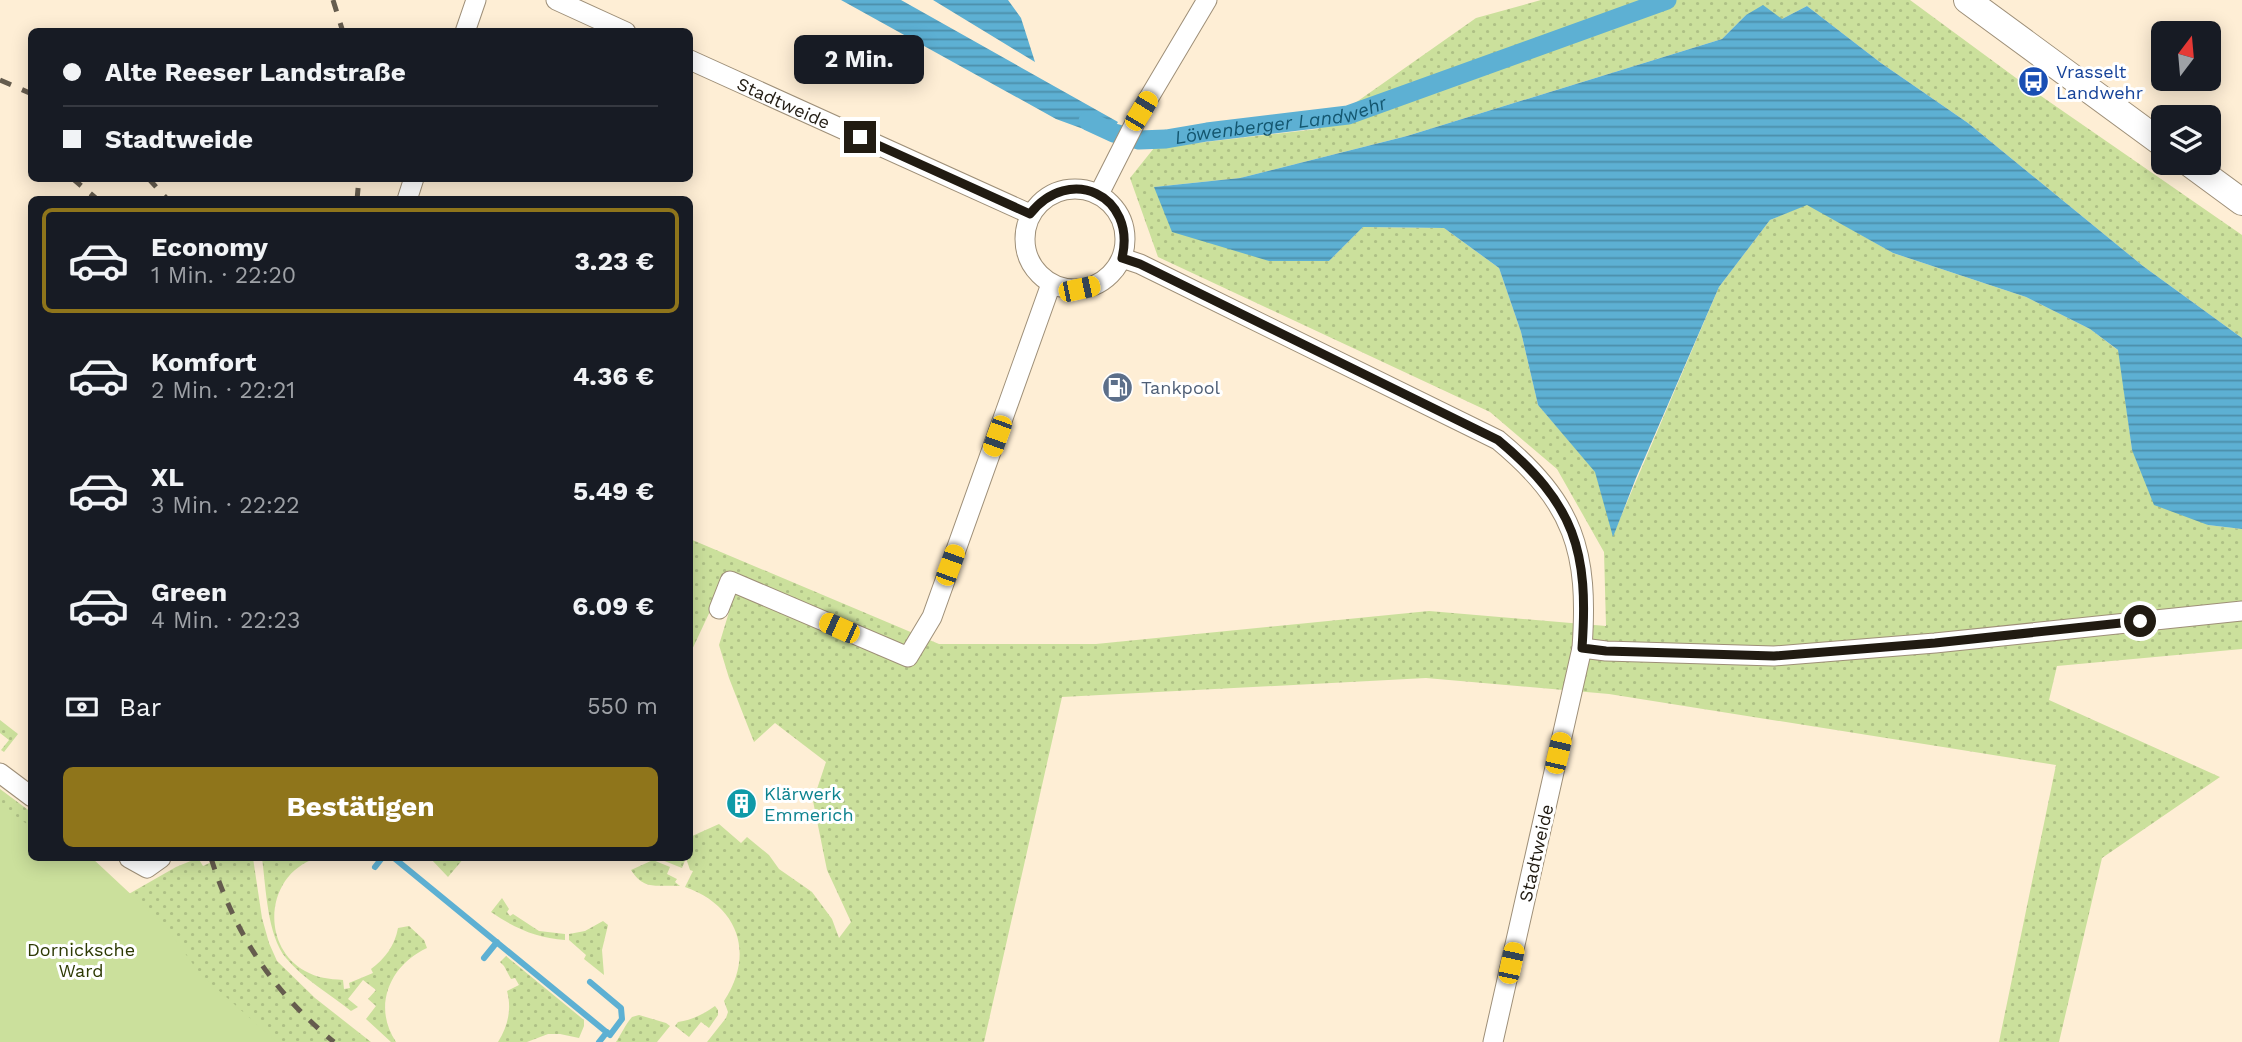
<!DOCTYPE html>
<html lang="de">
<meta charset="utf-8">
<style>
:root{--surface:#171b24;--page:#20242c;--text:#f1f3f6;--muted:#9ea1a6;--line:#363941;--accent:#8f751b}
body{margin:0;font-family:"Work Sans",sans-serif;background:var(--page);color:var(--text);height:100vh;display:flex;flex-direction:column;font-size:26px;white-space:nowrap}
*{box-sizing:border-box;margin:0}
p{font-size:23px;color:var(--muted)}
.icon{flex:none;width:38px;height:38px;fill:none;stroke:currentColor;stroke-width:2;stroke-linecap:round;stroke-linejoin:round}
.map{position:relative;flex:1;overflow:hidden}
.side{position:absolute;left:28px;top:196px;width:665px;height:665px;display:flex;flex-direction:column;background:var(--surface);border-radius:10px;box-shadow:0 4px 18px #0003}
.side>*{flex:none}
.top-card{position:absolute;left:28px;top:28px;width:665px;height:154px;border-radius:10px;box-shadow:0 4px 18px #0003;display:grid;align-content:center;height:154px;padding:0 35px;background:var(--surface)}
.needle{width:46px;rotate:16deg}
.controls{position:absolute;left:2151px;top:21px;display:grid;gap:14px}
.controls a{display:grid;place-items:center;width:70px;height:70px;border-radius:10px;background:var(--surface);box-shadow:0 4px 18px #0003;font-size:35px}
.end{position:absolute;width:32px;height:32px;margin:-16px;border:9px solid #211b12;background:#fff;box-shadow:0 0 0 4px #fff}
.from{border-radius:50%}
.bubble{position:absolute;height:49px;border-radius:10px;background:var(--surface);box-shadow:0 4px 18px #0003;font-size:23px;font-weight:700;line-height:49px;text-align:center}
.car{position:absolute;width:21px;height:42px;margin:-21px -10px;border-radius:9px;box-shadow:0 0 5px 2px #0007;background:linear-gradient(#f5c518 24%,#345 0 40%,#f5c518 0 76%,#345 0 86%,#f5c518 0)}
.top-card b{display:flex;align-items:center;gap:24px;height:66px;font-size:26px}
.top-card b+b{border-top:2px solid var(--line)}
.top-card i{width:18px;height:18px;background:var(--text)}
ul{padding:12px 0 0;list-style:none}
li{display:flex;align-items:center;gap:21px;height:105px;margin:0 14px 10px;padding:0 21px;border:4px solid transparent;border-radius:10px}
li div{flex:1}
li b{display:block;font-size:26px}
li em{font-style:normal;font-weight:700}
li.on{border-color:var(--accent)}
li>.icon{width:63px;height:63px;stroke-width:1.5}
.pay{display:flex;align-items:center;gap:18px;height:77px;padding:0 35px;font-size:26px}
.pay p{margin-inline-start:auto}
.cta{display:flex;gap:14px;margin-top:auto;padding:14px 35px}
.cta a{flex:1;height:80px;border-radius:10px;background:var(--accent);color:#fff;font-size:28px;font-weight:700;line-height:80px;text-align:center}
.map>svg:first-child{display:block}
.grass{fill:url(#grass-dots)}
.green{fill:#cbe09c}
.water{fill:url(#water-rules)}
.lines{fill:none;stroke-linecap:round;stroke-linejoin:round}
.stream{stroke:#5db0d3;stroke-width:6}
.canal{stroke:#5db0d3;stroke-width:19}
.minor-casing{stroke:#9e8f78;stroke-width:21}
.secondary-casing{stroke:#9e8f78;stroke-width:28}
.minor{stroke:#fff;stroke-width:19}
.secondary{stroke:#fff;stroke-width:26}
.rail{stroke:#655c4e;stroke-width:5;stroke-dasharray:12 12;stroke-linecap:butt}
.route{stroke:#211b12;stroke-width:9}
.labels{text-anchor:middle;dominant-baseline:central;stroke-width:6;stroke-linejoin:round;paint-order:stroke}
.transit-label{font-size:18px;fill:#164399;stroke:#fff;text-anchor:start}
.street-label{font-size:18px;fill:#211b12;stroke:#fff}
.service-label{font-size:18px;fill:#4e5e75;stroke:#fff;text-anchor:start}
.culture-label{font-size:18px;fill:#0d838f;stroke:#fff;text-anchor:start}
.park-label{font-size:18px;fill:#2d3903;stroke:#fff}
.water-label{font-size:19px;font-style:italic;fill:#145770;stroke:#fff}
</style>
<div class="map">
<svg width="2242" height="1042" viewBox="0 0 2242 1042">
<defs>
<pattern id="grass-dots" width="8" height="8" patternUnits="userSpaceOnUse" patternTransform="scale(1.75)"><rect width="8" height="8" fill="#cbe09c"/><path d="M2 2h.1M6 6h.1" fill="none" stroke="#aec085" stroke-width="1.8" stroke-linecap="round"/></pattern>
<pattern id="water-rules" width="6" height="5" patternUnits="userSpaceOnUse" patternTransform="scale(1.75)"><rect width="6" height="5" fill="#5db0d3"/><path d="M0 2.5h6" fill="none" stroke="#4c8eaa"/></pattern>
</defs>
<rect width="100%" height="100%" fill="#feeed5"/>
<path class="grass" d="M1541,0H1910L2031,89L2242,235V338L2143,266L1968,123L1881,63L1807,6L1782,19L1746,15L1722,39L1407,136L1240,178L1154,187L1329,261L1363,227L1444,228L1499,268L1521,332L1538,405L1596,472L1613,535L1719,287L1770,220L1807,204L1893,253L2026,297L2090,329L2119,351L2132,450L2208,525L2242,529V649L2057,666L2049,700L2220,777L2102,858L2059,1042H1999L2056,765L1609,694L1426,678L1062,697L984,1042H707L726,1018L728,1012L724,1001C755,954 739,906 685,887L693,871L690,870L686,858L682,868L657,858H690V837L719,824L741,843L747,837L769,855L779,869L812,892L832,919L839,938L851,922L827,870L813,801L826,762L775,723L754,742L729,678L719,645L729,612L712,607L690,654V539L939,644H1096L1429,611L1606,626L1604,552L1557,469L1490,412L1158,257L1130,178L1154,148L1318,129L1476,18Z
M0,720L18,734L4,752L1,750L9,740L0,733Z
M0,789L31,812V850L0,842Z
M198,858L203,866L220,858H253L262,918L269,943L277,961L315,998L371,1042H40L0,869L113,903L176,867Z
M262,858H317C266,873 259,945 305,971C317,978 329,979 343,980L344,989L350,988L349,983L373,973L371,969C385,959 395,945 398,928L409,926L424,940L427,948C390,965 372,1006 396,1042H391L366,1019L376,1006L368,999L376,990L363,980L348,999L358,1007L351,1011C330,994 303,979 286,958C267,935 266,887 262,858Z
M430,858H464L448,877Z
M653,860L670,867L667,874L677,879L675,882L680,886C659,884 645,892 631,870Z
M502,898L509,909L507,912L510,916L513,914L539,931L565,934V940C537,938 514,928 491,912Z
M603,921L608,925L602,950L604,975L584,959L586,955L569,940V934L585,931Z
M506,956L584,1020V1026L579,1038L560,1034H548L527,1042H498C508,1026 512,1009 507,991L519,985L515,978L511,979L504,966L500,962Z
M715,1006L718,1010V1015L709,1028L701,1022L689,1037L675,1026L678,1022C692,1020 704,1014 715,1006Z
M639,1015L666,1023L670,1026L657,1042H616C622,1033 625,1025 632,1017Z"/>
<path class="green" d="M0,805L31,827L32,858H92L166,927L200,974L277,1042H0Z"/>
<path class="water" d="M841,0H901L1118,122L1108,138L1056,119Z
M933,0H1008L1021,18L1035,62Z
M1763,5L1782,19L1807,6L1881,63L1968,123L2143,266L2242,338V529L2208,525L2154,505L2132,450L2118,350L2090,329L2026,297L1893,253L1807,205L1770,220L1719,287L1636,478L1613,537L1595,472L1538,405L1521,332L1499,268L1444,228L1363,227L1329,261H1269L1172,232L1154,187L1240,178L1407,136L1722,39L1746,15Z"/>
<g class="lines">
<path class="stream" d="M394,858L610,1035L622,1019L621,1008L590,982
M375,867L382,858
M484,958L497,942
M599,1042L607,1032"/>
<path class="canal" id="s1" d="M1088,121L1114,133L1139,140L1166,139L1207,132L1348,115L1667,0"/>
<defs>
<g id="minor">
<path d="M556,0L626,32"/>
<path d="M465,32L476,0"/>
<path id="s2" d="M690,60L1030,214"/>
<circle cx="1075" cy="239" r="50"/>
<path d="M1099,194L1141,111L1207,0"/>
<path d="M407,200L414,178"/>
<path d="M1122,258L1140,264L1498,440C1574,503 1589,551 1582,648L1493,1042"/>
<path d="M719,609L730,581L908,657L932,617L1051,284"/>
<path d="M1582,648L1606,651L1774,656L1935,643L2242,611"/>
<path d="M0,773L32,797"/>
<path d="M129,858L147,868L161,858"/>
</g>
<path id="secondary" d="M1967,0L2163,144
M2189,163L2242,202"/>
</defs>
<use href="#minor" class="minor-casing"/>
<use href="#secondary" class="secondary-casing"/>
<use href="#minor" class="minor"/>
<use href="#secondary" class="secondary"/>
<path class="rail" d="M333,0L343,32
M0,80L32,94
M72,178L98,200
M148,178L168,200
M357,200L359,178
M211,858C235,934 272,991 334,1042"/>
</g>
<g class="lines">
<path class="route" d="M860,137L1030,214C1069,164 1137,195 1122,258L1140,264L1498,440C1575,504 1589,551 1582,648L1606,651L1774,656L1935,643L2140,621"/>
</g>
<defs>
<symbol id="bus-disc" viewBox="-11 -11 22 22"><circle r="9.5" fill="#1a4fb4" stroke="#fff"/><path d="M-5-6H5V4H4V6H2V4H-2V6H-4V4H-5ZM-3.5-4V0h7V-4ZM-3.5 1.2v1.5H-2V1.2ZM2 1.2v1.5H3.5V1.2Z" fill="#fff"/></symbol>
<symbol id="fuel-disc" viewBox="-11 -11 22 22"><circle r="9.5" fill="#5c6f8a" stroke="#fff"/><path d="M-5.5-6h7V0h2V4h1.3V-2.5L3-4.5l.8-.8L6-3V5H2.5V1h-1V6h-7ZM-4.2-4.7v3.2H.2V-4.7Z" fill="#fff"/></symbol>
<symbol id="building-disc" viewBox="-11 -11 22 22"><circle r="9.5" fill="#0f9aa8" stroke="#fff"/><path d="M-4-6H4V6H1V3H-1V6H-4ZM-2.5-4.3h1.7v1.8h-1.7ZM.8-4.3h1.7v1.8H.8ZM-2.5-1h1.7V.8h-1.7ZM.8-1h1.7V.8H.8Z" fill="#fff"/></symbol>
</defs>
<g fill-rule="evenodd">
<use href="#bus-disc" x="2016" y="64" width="35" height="35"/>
<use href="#fuel-disc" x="1100" y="370" width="35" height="35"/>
<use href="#building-disc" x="724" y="786" width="35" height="35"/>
</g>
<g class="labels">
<g class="transit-label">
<text x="2056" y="71">Vrasselt<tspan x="2056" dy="21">Landwehr</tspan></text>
</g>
<g class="street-label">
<text stroke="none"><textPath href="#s2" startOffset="103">Stadtweide</textPath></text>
<text transform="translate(1536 853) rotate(-77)">Stadtweide</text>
</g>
<g class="service-label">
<text x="1141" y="387">Tankpool</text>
</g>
<g class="culture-label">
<text x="764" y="793">Klärwerk<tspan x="764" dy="21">Emmerich</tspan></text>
</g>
<g class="park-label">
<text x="81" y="949">Dornicksche<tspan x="81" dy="21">Ward</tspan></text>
</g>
<g class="water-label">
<text stroke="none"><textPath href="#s1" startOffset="198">Löwenberger Landwehr</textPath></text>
</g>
</g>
</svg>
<div class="controls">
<a><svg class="needle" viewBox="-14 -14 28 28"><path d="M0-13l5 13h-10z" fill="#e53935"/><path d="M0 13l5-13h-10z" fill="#9ea1a6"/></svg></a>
<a><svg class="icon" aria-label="layers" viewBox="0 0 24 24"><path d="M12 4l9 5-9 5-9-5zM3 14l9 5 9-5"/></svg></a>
</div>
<i class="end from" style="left:2140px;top:621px"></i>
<i class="end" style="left:860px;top:137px"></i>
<div class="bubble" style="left:794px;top:35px;width:130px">2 Min.</div>
<i class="car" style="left:1141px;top:111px;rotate:31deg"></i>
<i class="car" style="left:1079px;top:289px;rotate:78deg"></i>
<i class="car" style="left:997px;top:436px;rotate:200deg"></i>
<i class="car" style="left:950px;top:565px;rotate:20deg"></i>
<i class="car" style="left:839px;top:628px;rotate:294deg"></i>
<i class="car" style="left:1558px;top:753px;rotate:13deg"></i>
<i class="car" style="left:1511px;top:963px;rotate:12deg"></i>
<div class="top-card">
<b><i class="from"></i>Alte Reeser Landstraße</b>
<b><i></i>Stadtweide</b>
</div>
<section class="side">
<ul>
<li class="on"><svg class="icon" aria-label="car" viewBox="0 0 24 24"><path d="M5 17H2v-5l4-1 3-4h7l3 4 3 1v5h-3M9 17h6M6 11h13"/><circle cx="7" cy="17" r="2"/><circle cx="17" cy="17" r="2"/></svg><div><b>Economy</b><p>1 Min. · 22:20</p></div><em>3.23 €</em></li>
<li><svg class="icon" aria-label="car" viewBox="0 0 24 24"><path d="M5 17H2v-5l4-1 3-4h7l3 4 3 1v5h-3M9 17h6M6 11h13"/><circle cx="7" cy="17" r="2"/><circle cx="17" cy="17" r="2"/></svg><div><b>Komfort</b><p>2 Min. · 22:21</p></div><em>4.36 €</em></li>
<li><svg class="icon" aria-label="car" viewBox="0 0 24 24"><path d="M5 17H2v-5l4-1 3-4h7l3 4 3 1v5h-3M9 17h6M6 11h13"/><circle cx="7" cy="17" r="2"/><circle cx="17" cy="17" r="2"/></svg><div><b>XL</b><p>3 Min. · 22:22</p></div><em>5.49 €</em></li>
<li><svg class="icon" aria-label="car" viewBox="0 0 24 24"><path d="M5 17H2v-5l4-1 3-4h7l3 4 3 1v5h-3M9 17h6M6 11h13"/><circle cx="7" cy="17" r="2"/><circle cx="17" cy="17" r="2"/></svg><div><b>Green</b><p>4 Min. · 22:23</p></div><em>6.09 €</em></li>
</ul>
<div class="pay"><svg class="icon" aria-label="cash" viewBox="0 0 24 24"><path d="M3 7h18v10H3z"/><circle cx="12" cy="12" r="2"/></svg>Bar<p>550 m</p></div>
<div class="cta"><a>Bestätigen</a></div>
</section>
</div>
